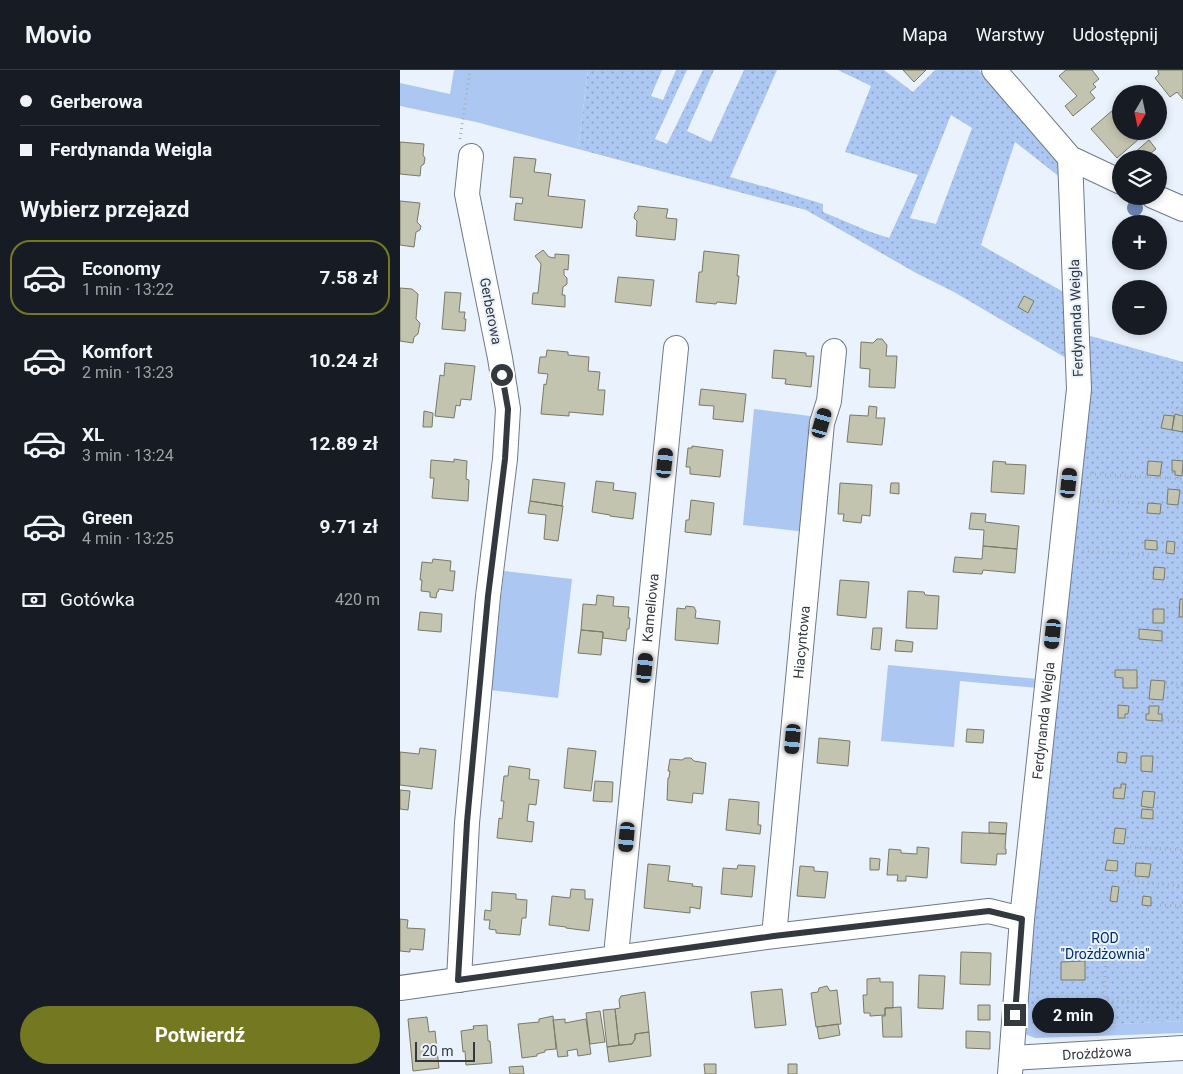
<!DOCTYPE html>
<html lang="pl">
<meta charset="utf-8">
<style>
:root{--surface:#171b24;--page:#242831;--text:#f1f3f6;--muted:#9ea1a6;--line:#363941;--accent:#747820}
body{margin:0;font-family:Roboto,sans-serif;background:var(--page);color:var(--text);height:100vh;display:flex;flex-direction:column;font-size:19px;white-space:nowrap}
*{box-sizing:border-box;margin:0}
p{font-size:16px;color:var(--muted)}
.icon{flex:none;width:28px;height:28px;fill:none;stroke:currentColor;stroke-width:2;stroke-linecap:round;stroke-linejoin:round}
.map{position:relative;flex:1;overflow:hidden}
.drawer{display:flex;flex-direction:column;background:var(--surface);width:400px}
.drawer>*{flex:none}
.top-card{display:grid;align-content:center;height:110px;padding:0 20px;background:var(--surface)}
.needle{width:32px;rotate:189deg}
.buttons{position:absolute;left:712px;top:15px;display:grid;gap:10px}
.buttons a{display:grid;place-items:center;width:55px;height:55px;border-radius:50%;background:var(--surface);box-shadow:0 2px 8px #0003;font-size:25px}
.scale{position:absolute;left:15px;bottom:12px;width:60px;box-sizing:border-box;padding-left:5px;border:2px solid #343940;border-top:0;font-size:14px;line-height:18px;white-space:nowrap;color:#343940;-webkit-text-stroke:4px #eaf2fd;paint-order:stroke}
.end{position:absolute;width:22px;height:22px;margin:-11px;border:6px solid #343940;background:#fff;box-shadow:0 0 0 2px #fff}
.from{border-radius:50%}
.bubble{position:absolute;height:35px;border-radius:18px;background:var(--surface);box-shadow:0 2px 8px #0003;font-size:16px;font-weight:700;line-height:35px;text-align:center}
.car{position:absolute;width:15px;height:30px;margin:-15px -8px;border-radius:6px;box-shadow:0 0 4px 1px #0007;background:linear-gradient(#222 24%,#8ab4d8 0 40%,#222 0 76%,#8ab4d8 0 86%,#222 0)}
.top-card b{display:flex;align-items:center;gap:18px;height:48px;font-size:19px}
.top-card b+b{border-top:1px solid var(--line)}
.top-card i{width:12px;height:12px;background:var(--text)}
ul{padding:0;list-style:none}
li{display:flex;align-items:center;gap:15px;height:75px;margin:0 10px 8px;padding:0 10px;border:2px solid transparent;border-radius:20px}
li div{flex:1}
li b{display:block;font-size:19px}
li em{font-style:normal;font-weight:700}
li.selected{border-color:var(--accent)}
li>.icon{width:45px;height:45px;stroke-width:1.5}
h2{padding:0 20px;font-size:22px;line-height:60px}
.pay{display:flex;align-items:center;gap:12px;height:55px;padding:0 20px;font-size:19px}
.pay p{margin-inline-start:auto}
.cta{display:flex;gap:10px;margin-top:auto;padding:10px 20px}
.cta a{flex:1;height:58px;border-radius:30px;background:var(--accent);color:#fff;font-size:20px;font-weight:700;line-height:58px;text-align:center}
header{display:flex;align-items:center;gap:30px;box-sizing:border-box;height:70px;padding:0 25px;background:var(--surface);border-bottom:1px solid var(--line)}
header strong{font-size:24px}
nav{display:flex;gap:28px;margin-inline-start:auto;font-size:18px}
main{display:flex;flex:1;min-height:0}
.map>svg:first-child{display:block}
.grass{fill:#acc7f1}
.park{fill:url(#park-dots);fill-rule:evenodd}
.building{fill:#c2c4af;stroke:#787a67}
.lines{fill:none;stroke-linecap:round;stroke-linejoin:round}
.street-casing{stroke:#6f7a8a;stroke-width:26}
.path{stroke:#a8afb9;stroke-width:3;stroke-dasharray:1 4;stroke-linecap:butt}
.street{stroke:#fff;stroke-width:24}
.tree{fill:#6986b1}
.route{stroke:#343940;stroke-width:6}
.labels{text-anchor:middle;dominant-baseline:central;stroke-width:4;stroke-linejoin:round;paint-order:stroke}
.street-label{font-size:14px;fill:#343940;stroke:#eaf2fd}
.park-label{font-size:14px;fill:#002e73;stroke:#eaf2fd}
</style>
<header>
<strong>Movio</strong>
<nav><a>Mapa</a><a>Warstwy</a><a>Udostępnij</a></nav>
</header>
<main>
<section class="drawer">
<div class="top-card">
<b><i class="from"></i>Gerberowa</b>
<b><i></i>Ferdynanda Weigla</b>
</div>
<h2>Wybierz przejazd</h2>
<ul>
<li class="selected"><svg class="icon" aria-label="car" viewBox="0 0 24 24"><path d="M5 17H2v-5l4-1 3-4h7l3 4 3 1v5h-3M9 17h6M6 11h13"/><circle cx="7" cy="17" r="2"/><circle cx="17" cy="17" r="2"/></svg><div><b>Economy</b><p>1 min · 13:22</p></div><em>7.58 zł</em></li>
<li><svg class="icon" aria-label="car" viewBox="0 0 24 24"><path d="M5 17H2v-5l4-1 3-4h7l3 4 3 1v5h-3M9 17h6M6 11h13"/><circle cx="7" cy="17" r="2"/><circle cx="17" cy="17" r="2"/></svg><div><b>Komfort</b><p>2 min · 13:23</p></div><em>10.24 zł</em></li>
<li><svg class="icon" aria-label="car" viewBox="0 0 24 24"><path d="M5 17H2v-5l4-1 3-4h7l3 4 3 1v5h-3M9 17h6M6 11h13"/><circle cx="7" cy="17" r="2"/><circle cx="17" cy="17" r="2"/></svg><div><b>XL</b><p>3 min · 13:24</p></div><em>12.89 zł</em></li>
<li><svg class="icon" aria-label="car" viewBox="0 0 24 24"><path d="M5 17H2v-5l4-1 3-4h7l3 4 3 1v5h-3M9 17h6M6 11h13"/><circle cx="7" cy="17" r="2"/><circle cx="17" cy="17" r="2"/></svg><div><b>Green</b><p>4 min · 13:25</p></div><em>9.71 zł</em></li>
</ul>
<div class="pay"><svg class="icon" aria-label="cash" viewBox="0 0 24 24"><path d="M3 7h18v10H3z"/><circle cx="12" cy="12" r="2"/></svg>Gotówka<p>420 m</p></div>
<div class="cta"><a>Potwierdź</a></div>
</section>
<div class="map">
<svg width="783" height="1004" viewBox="0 0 783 1004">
<defs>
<pattern id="park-dots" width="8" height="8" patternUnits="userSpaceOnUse" patternTransform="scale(1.25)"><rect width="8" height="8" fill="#acc7f1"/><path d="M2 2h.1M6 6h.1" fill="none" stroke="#8da3c5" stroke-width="1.8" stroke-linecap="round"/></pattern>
</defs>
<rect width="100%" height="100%" fill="#eaf2fd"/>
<path class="grass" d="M54,0H188L178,79L76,52L0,36V13L50,24Z
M354,339L418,347L411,410L404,413L403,430L409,435L407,462L343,455Z
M104,501L172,509L158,628L90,620Z
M488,595L638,609V618L560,611L554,677L481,671Z
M623,881L633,958L783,951V963L635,968L627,965L623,959Z"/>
<path class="park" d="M188,0H262L251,26L263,30L276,0H287L255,69L267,74L303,0H314L287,61L311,72L344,0H377L330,107L377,120L423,134V142L468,161L489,168L518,105L445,82L471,16L438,0H484L513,22L535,0H579L660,94L661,108L615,72L581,175L667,224L671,291L554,222L516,203L406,140L178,79ZM551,45L572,58L536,154L510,148Z
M687,265L783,292V951L633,958L626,916Z"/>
<path class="building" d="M503,0H526L514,12Z
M666,0H692L699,9L693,14L696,17L690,22L695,28L673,46L665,36L677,26L659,6Z
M758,0H783V29L777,22L770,27L755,8L759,4L758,2Z
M714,39L721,47V61H734L740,68L717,88L691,59Z
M749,70L756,79L744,89H739L734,83Z
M0,72L24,74L23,85L25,88L24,94L21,96L20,106L0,104Z
M114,87L136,89L134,102L151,104L148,126L185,130L182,158L114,150L116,133L122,134L123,128L110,127Z
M0,131L20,133L17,152L21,156L20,160L16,162L14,177L0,175Z
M238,136L268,139L266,148L277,149L275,170L236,166L237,151L234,148L235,143L238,140Z
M143,180L149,187L155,188V184L169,185L168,200L164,199V205L167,208V214L163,217L162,225H165V237L132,234L133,223H138L141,194L135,186Z
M304,181L339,185L337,206H339L336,234L317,232L316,234L296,232L299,202H302Z
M218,207L254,210L251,236L215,232Z
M0,218L12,219L18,224L16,249L20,253L18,264L14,267L13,273L0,271Z
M45,222L61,223L59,242H65L64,249H66L65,261L42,259Z
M624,226L634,231L628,243L618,237Z
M477,269H482L487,275L486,286H497L495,318L469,317L470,299L460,298L461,272L473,273Z
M147,280L168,282V285L189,287L188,301L200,302L198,320H205L203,345L169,342V346L141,344L144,314L146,315L148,304L138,303L140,287H146Z
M374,280L406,283V286H414L411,317L385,314L386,309L372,308Z
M45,293L75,296L71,330L61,329L60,336L56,335L54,348L35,346L40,305L44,306Z
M301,319L346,324L343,352L313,349L314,336L299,335Z
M469,336L477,337L476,348H485L482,375L447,372L450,345L468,346Z
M24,341L33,343L32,357H23Z
M775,344L783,346V362L772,360Z
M764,345L774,346L772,360L761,358Z
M292,376L323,380L320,407L290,404V397H286L288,378H292Z
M54,389L67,391L66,409L69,410L68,431L32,428L34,408H30L31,390L54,392Z
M772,390L783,391L782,406L775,405V401H772Z
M593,391L606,392L605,394L626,395L624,424L591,422Z
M748,391L762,392L760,406L747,405Z
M133,409L165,413L162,436L130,431Z
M196,411L214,413L213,420L236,423L233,449L210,446V445L192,442Z
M440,413L472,415L470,446L462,445L461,453L443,451L444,444H438Z
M491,413H499V424L490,423Z
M768,419L780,420L778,435L767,434Z
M291,430L314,433L311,465L285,462L286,450H289Z
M130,431L163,436L158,471L144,469L146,445L128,443Z
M748,433L761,434L760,444L747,443Z
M571,443L586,444L585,452L619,456L617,479L583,476L584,460L569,459Z
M745,470L757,471V480L745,479Z
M767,471L775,472L774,484L766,483Z
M583,476L617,479L615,503L583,500L582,504L553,502L555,487L582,489Z
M33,489L51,491L50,501H55L53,521L39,519L38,522H37L36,528L30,527V522L21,521L22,510H20L22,492L32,493Z
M754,497L765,498L764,510L753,509Z
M440,510L469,512L466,548L437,545Z
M508,521L524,522L525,525L539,526L537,559L506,558Z
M197,525L214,527L213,536L229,537L228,548H230L229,559H227L226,571L203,568V562L181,560L183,534L196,535Z
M780,529H783V547H779Z
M286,536L294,537L296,541L295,548L320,551L318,574L275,570L277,538L285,539Z
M753,539H764V553H753Z
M20,542L42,544L41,562L18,560Z
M473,558H482L480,580L471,579Z
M739,559L762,561V571L739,569Z
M181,560L203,562L201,585L178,583Z
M496,570L513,572L512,582L495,581Z
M715,600H737V618H723V608L715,607Z
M751,610L765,611L763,630L749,629Z
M718,635L729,636L728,644H725V648H718Z
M749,636H759L758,644H762V651L746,650V644H749Z
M567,659L584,660L583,673L566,672Z
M419,668L450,671L448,696L417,693Z
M20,678L36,680L32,719L0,715V682L19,684Z
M168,678L196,681L191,721L164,718Z
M718,682L727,683L726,693L717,692Z
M741,686H753L752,702L741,701Z
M285,688H291L294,691L306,693L303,724L293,723L292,733L267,730L268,708H269L270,701H268L270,689L282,690Z
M109,696L130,699L129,709L139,710L136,735L129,734L127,751L134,752L132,772L97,768L99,748L102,749L104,731H101L104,706H108Z
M195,711L213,712L212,732L193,731Z
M721,714H726L724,729L713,728L714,718H721Z
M0,720L10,721L8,740L0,739Z
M743,721L755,722L753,738L741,736Z
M329,729L359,732L358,755H361L360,764L326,760Z
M742,739L753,740V749L741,748Z
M589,752L607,753L606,764L589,763Z
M715,758L726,759L724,774L713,773Z
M562,762L606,764L605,779H606V784H597L596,795L561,793Z
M517,777L529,778L527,808L506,806V811H497L498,805H487L489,779L501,780V783L517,784Z
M470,788L480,789L479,800H470Z
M707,790L718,791L717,801L705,800Z
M736,793L751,794L749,807L735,806Z
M248,794L270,796L268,811L293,814L292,816L302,817L300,839L290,837V843L244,838Z
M338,795L355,796L352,827L321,824L323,798L337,799Z
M400,796L414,797V801L428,802L425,828L397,826Z
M712,816L719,817L717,832L710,831Z
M171,819L185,820V829H193L189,861L166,858V857L149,855L152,826L170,828Z
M92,822L116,824V829L127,830L126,848H122L120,865L96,863V860L89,859L90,850H84L85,840L91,841Z
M743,826L751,827V836L742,835Z
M0,849L8,850L7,858L25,859L23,880L10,879V882L0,881Z
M561,882L591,883L590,915L560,914Z
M685,891V910H661V892Z
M519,905L545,906L543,939L518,938Z
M480,908V912H493V938H485V945L470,946V943H464L463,925H467V909Z
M427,916L430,921L437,920L441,954L416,957L411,923L418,922L419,918Z
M382,919L386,955L355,958L351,922Z
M245,922L249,962L235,964V969L232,974L219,975L215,939L220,938L219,930L221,926Z
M578,935H590V950H578Z
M501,937L502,967H483L482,946H485V938Z
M215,939L219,975L207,977L203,940Z
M200,941L205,972L190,974L186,943Z
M153,946L156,979L145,980V982L137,984V986L122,988L118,954L139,952V949Z
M27,947L29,962L35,961L39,998L13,1001L8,949Z
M165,949V953L186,949L191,984L178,986L177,979L167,981L168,986L158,987L153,950Z
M438,954L440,965L419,969L417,957Z
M87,955L88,971H90L92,993L66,995L65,981L63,982L61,961L74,959L73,956Z
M566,961L590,962V979L566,978Z
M249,962L251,986L209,992L207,977L232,974L235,969V964Z
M304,994H316V1004H305Z
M388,994H397V1004H388Z
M123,996L124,1004H110L109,997Z"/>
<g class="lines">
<defs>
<g id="street">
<path d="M594,0L670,88L721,112"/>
<path d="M753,126L783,139"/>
<path id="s1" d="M374,866L422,353L429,331L434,281"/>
<path id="s2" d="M219,887L217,875L276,278"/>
<path d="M59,910L67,753L88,526L105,389L108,339L100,288L67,124L71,86"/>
<path d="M0,918L374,866L589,841L622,849"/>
<path id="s3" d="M612,988L783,978"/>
<path id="s4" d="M610,1004L622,849L679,319L670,88"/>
</g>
</defs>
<use href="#street" class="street-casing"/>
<path class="path" d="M60,69L70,0
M771,337L783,340
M690,404L783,409
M688,431L746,433
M683,481L751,485
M766,613L783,615
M763,650L783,652
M730,777L783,780
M723,811L783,816
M760,835L783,836
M706,886L704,923C705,927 706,929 710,931L783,933"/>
<use href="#street" class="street"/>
</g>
<circle class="tree" cx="735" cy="138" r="8"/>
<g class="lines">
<path class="route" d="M102,305L108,339L105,389L88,526L67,752L58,910L374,866L589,841L622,849L615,945"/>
</g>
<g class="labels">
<g class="street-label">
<text transform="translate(91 241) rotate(79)">Gerberowa</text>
<text transform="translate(676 248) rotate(-92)">Ferdynanda Weigla</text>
<text stroke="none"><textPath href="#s2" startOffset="351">Kameliowa</textPath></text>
<text stroke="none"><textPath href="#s1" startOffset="295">Hiacyntowa</textPath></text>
<text stroke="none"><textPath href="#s4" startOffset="355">Ferdynanda Weigla</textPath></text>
<text stroke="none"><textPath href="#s3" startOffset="85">Drożdżowa</textPath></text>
</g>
<g class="park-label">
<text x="705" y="868">ROD<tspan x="705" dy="16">"Drożdżownia"</tspan></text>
</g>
</g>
</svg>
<div class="buttons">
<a><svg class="needle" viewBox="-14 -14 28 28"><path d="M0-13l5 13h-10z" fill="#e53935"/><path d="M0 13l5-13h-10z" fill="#9ea1a6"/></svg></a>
<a><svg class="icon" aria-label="layers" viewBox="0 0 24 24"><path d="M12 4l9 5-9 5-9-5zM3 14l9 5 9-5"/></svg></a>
<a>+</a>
<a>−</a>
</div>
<div class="scale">20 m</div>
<i class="end from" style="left:102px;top:305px"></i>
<i class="end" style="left:615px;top:945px"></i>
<div class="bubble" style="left:632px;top:928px;width:82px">2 min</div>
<i class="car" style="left:422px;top:353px;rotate:16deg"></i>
<i class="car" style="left:265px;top:393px;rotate:6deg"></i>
<i class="car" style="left:669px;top:413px;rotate:6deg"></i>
<i class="car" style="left:653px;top:564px;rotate:186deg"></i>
<i class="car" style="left:245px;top:598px;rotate:6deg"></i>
<i class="car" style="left:393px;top:669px;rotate:185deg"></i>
<i class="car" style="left:227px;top:767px;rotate:185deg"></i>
</div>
</main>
